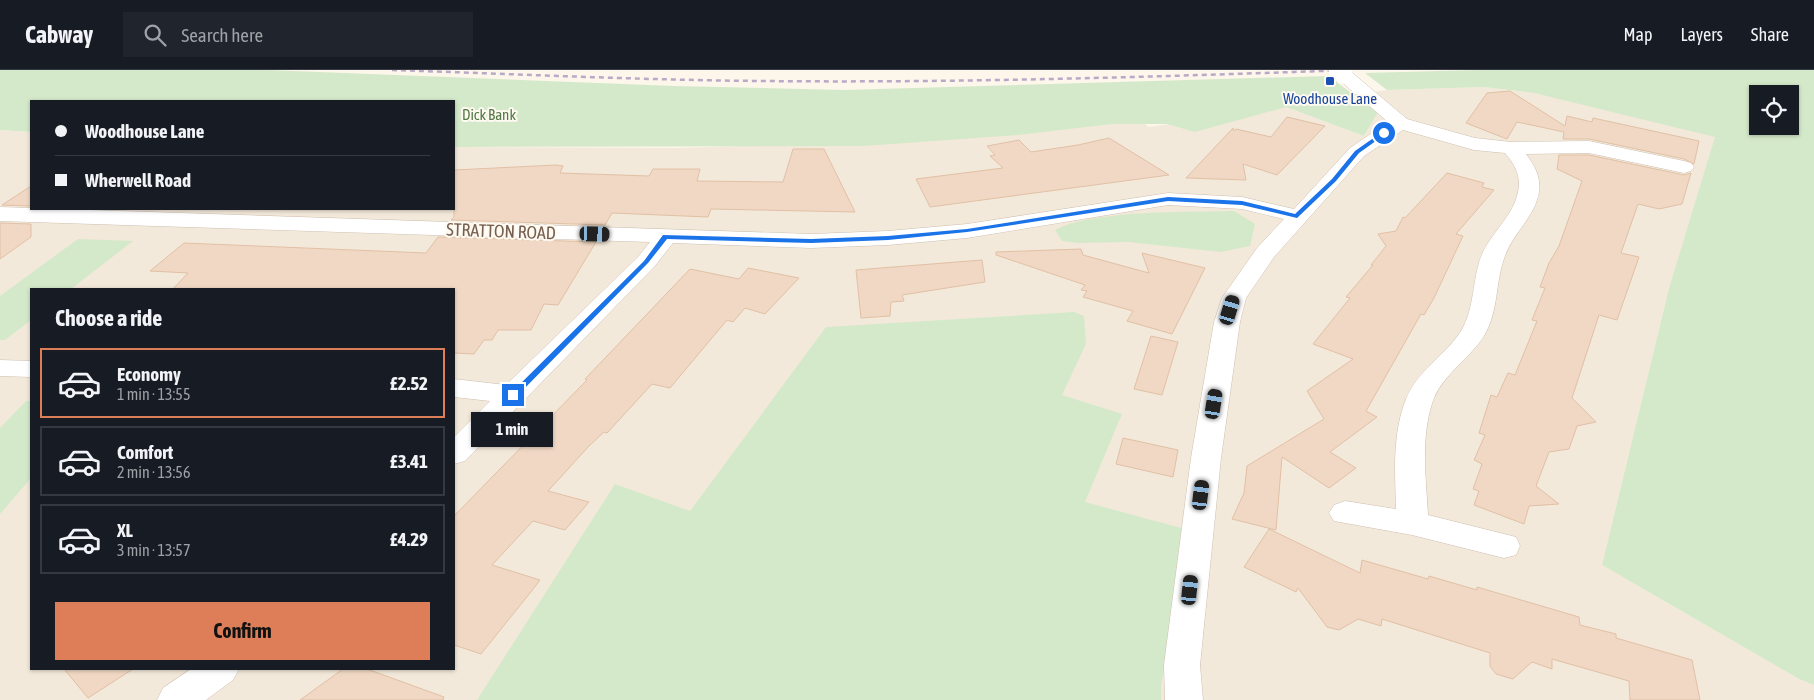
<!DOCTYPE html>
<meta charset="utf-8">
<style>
:root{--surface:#171b24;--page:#20242c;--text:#f1f3f6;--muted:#9ea1a6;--line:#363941;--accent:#dd7e58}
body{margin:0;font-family:"Asap Condensed",sans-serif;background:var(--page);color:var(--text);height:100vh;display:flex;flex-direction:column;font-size:19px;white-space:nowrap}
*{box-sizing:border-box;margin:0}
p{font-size:16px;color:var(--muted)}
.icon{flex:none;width:28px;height:28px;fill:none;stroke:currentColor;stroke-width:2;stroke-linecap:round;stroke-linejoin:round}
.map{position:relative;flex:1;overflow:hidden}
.side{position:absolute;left:30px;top:218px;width:425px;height:382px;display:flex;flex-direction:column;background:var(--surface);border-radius:0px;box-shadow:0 1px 4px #0004}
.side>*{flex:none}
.banner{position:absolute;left:30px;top:30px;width:425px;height:110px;border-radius:0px;box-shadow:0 1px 4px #0004;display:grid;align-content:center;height:110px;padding:0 25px;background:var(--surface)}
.tools{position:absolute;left:1749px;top:15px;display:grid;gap:10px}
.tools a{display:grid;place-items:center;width:50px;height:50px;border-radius:0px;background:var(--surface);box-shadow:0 1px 4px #0004;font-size:25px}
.end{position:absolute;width:22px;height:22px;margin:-11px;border:6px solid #1a73e8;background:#fff;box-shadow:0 0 0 2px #fff}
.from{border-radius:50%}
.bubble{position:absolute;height:35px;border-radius:0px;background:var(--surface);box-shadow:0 1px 4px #0004;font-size:16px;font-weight:700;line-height:35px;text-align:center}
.car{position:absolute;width:15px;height:30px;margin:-15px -8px;border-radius:6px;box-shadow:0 0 4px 1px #0007;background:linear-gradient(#222 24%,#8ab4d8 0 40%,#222 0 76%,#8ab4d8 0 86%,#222 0)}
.banner b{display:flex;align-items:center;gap:18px;height:48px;font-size:19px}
.banner b+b{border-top:1px solid var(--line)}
.banner i{width:12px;height:12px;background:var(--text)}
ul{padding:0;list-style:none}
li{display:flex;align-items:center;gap:15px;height:70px;margin:0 10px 8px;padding:0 15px;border:2px solid var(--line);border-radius:0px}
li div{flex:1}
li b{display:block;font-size:19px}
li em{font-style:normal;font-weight:700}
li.current{border-color:var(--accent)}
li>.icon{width:45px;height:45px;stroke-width:1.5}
h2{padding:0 25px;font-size:22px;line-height:60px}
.action{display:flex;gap:10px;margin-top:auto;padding:10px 25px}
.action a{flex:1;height:58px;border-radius:0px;background:var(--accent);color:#111;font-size:20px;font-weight:700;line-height:58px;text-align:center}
header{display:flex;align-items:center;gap:30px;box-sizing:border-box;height:70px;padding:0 25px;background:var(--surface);border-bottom:1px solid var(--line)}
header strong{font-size:24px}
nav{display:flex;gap:28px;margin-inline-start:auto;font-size:18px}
.search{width:350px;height:45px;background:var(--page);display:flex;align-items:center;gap:12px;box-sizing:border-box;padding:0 18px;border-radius:0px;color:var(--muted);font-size:19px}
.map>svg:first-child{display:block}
.residential{fill:#f3e9da;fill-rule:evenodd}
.green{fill:#d4e9c9;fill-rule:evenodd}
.building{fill:#f0d8c4;stroke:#e1c0a5}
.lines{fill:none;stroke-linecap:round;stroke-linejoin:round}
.minor-casing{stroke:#cebfb1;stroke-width:1}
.minor{fill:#fff;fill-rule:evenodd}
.rail{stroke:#baa9c6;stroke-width:2.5;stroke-dasharray:5 4;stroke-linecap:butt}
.minor-bridge-casing{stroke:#cebfb1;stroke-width:20;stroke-linecap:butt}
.minor-bridge{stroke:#fff;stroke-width:19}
.route{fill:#1a73e8}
.transit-dot{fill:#1a4fb4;stroke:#fefaf1;stroke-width:2}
.labels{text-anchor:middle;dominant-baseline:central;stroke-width:4;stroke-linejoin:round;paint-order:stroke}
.far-transit-label{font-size:15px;fill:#164399;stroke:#fefaf1}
.far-park-label{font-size:15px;fill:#537a47;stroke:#fefaf1}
.street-label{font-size:18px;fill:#765f4f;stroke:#fefaf1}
</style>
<header>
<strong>Cabway</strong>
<div class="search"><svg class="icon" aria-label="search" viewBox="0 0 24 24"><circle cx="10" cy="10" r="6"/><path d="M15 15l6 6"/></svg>Search here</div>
<nav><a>Map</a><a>Layers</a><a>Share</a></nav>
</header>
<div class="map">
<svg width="1814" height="630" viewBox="0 0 1814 630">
<rect width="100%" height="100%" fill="#fcf6eb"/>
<path class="residential" d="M1484,17L1534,23L1581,33L1716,66L1669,218L1602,495L1799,609L1814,615V630H0V60L31,62V139H454V77L678,78L769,75L1126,40L1149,57L1286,37L1364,66L1378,42L1353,25L1387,20ZM31,219H454V599H31Z"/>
<path class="green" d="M0,0H268L674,16L844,20L1328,6L1378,42L1364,66L1286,37L1195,62L1167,54H1112L1018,65L864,76L454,77V31H31V62L0,60Z
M1477,0H1814V615L1799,609L1602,495L1669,218L1715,67L1534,23L1484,17L1387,20L1365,3ZM1758,24H1790V56H1758Z
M1234,141L1255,154L1250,176L1221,182L1128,172L1077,173L1062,171L1055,160C1090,140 1191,142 1234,141Z
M78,169L133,171L71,219H31V250L5,270H0V226Z
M1074,242L1084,246L1086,274L1062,325L1122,344L1085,432L1192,461L1161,615V630H477L615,414L690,441L826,257Z
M26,331H31V408L0,444V358Z"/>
<path class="building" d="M1510,21L1565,56L1567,46L1592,52L1593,48L1699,71L1694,94L1684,89L1589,69H1563L1564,62L1517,52L1507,69L1466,53L1487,23Z
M1287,47L1325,56L1277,105L1243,94L1246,110L1186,108L1233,58L1234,61L1236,59L1271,67Z
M1109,68L1169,105L930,137L916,109L1003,98L990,86L995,85L987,76L1019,70L1031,82L1078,75Z
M793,79H824L855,142L711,139L708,147L612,143L605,155L451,150L454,147V100L556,95L563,96L560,103L649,106L653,99H700L697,111L783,112Z
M1559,85H1589L1684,105L1691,103L1682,134L1659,139L1638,134L1621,183L1639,187L1617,250L1599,245L1572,328L1596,352L1577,356L1569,379L1549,382L1536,416L1559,434L1529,436L1524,454L1474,435L1479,421L1473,419L1482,394L1474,390L1485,365L1479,363L1491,325L1497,327L1508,303L1515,305L1537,251L1532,250L1545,218L1540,217L1549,193L1559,176L1582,111L1557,99Z
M1447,103L1484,113L1482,117L1494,120L1456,164L1463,166L1434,228L1424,245L1421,244L1366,341L1377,347L1330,382L1356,398L1329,418L1282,387L1276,460L1232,449L1244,423L1247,396L1324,349L1307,321L1353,289L1313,274L1350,228L1346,227L1373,195H1371L1386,176L1378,164L1396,161L1403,147L1405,148Z
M31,116V136L2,135Z
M0,153L31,154V167L0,189Z
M438,167L596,172L558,235L544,234L531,260H498L492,270H484L474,284L454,283V219H173L188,203L150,201L184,173L426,183Z
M1081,179L1083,185L1149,203L1142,183L1205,198L1172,264L1127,251L1133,241L1083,227L1087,221L1081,220L1085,215L996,185V182Z
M982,190L985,212L902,225L904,231L891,232L890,246L861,248L856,200Z
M748,198L799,208L765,244L745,238L733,252L727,250L670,318L652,314L607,363L604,362L589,376L548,421L589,432L565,460L533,451L492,495L540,510L534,518L481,584L454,575V446L587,310L585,309L690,199L739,209Z
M1151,266L1178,272L1162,325L1134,319Z
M1123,368L1178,380L1173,407L1116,394Z
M1269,459L1360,503L1362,490L1428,509L1429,506L1477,520V517L1579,547L1580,555L1616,564V568L1692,590L1700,630H1630L1629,611L1552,589V599L1532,592L1513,609L1496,604L1490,596V583L1382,549L1381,556L1358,549L1339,560L1327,557L1298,518L1296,522L1244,497Z
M64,599H133L88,628Z
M343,599H367L444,627L443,630H300Z"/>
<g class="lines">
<defs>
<path id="minor" d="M1337,0H1349L1407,49L1475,68L1511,72L1589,71L1684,91L1691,93L1694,97L1691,101L1684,103L1589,83L1526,84C1535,96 1541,107 1539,122C1535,147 1513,163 1505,186C1495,212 1499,241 1484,266C1470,288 1444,304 1434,328C1420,365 1426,407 1428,445L1516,467L1520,476L1516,485L1504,488L1412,465L1334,451L1329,443L1334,435L1345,431L1396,439C1395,403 1392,364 1406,329C1417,301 1445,286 1461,261C1475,239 1472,208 1482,184C1493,160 1518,142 1519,114C1519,102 1513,92 1505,83L1474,80L1403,60L1364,86L1274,187L1246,228L1240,252L1221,388L1200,595L1203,630H1165L1164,595L1191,388L1214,252L1222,228L1257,178L1284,149L1242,139L1168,135L967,168L888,175L811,178L673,173L654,197L465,391L454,394V367L490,331L454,327V309L506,315L638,187L650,172L0,151V137L811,164L888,161L967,154L1168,123L1242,127L1294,139L1350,78L1388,52L1337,8L1334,4Z
M0,290L31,291V307L0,306Z
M191,599H239L233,610L206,630H157L163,618Z"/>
</defs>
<use href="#minor" class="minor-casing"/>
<use href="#minor" class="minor"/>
<path class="rail" d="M392,0C515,4 639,10 762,11C958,13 1153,7 1349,0"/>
<defs>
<path id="minor-bridge" d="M1338,0L1343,4"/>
</defs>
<use href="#minor-bridge" class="minor-bridge-casing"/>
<use href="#minor-bridge" class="minor-bridge"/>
</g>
<path class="route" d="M1382,62L1387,63L1359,83L1336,111L1297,148L1242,135L1168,131L967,162L888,170L811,173L667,169L648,193L516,327L509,325L644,191L663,165L811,169L888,166L967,159L1168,127L1242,131L1295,144L1332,109L1355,81Z"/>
<rect class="transit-dot" x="1325" y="6" width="10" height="10" rx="2.5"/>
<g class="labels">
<g class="far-transit-label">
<text x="1330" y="28">Woodhouse Lane</text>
</g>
<g class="far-park-label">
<text x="489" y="44">Dick Bank</text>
</g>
<g class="street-label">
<text transform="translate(501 161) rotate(2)">STRATTON ROAD</text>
</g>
</g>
</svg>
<div class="tools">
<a><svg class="icon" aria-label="locate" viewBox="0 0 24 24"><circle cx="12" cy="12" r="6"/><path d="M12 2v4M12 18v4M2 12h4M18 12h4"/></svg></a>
</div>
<i class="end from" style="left:1384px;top:63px"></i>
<i class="end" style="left:513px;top:325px"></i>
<div class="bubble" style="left:471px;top:342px;width:82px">1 min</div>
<i class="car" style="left:595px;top:164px;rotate:92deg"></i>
<i class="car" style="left:1230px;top:240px;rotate:17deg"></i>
<i class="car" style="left:1214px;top:334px;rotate:9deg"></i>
<i class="car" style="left:1201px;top:425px;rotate:7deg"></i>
<i class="car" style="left:1190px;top:520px;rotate:6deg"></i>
<div class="banner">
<b><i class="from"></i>Woodhouse Lane</b>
<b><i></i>Wherwell Road</b>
</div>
<section class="side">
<h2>Choose a ride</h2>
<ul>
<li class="current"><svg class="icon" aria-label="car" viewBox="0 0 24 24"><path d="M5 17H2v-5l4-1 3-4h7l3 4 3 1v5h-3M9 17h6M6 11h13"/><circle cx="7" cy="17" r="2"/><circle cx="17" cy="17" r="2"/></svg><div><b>Economy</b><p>1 min · 13:55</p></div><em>£2.52</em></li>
<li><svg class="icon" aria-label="car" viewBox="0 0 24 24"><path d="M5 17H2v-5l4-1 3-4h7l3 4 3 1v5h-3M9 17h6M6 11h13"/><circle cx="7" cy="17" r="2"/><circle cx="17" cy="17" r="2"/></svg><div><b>Comfort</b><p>2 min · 13:56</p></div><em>£3.41</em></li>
<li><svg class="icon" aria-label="car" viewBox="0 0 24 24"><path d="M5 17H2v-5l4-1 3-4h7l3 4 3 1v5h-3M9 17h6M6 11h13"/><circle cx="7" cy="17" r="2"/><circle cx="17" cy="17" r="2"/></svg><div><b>XL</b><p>3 min · 13:57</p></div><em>£4.29</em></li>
</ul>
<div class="action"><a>Confirm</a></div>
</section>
</div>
